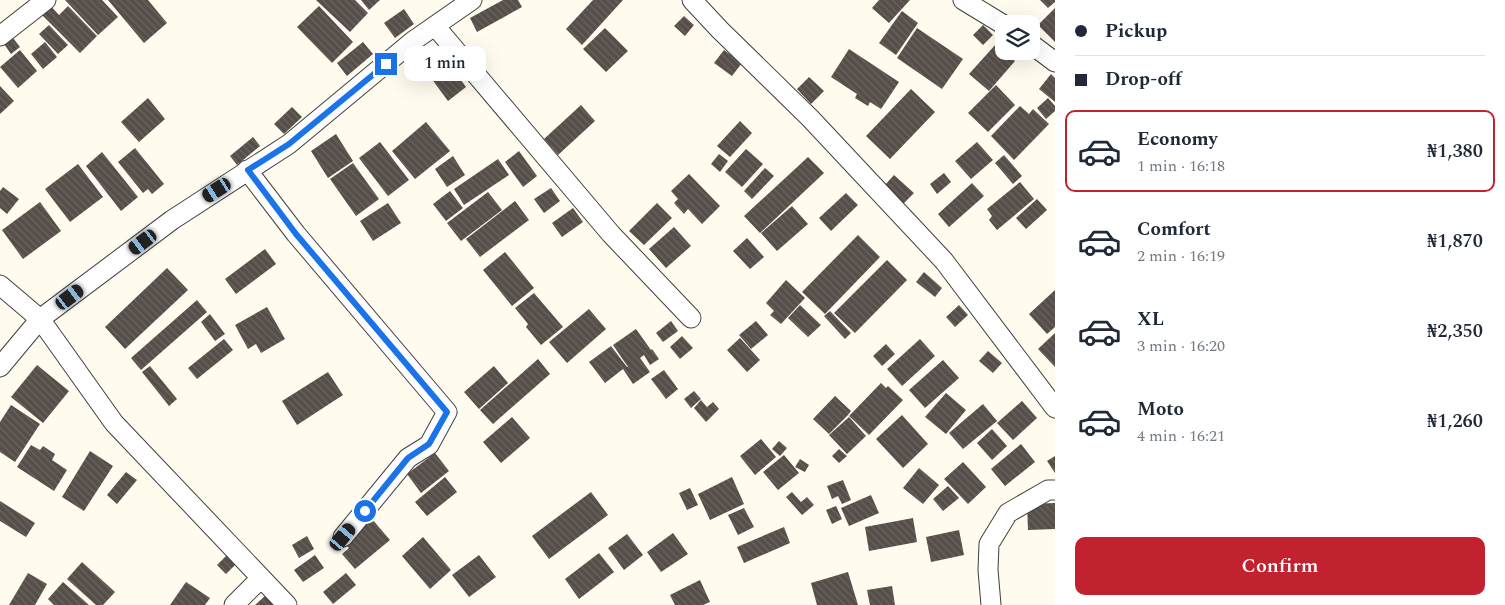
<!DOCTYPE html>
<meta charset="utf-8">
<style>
:root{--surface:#fff;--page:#f2f2f3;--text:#1f2937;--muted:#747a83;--line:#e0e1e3;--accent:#c22130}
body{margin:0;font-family:Spectral,serif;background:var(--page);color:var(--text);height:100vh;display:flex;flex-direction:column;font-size:19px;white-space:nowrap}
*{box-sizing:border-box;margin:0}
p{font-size:16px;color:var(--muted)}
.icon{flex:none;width:28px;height:28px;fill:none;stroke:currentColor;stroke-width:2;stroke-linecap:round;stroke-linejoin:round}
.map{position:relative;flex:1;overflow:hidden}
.panel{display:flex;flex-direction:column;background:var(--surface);width:450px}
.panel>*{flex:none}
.hud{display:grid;align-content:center;height:110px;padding:0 20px;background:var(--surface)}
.controls{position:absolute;left:995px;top:15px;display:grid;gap:10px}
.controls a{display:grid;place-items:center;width:45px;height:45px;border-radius:10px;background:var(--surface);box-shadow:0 5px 20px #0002;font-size:25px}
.end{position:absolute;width:22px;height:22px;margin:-11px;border:6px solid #1a73e8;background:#fff;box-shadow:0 0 0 2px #fff}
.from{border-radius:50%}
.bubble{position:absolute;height:35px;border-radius:10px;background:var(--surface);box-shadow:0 5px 20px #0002;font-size:16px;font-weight:600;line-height:35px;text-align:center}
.car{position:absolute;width:15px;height:30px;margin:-15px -8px;border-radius:6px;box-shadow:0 0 4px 1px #0007;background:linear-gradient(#222 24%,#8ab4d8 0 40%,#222 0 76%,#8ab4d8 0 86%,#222 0)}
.hud b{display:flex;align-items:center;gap:18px;height:48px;font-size:19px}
.hud b+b{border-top:1px solid var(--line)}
.hud i{width:12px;height:12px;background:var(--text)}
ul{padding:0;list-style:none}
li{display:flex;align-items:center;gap:15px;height:82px;margin:0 10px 8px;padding:0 10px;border:2px solid transparent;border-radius:10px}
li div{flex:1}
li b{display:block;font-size:19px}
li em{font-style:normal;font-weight:600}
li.selected{border-color:var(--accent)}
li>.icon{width:45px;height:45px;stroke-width:1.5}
.primary-button{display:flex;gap:10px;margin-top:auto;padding:10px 20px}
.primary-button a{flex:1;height:58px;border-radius:10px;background:var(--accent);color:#fff;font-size:20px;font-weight:600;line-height:58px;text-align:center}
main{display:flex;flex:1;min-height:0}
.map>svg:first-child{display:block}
.building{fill:url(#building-back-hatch)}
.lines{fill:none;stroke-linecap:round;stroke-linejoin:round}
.street-casing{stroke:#404040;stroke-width:21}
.street{stroke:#fff;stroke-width:19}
.route{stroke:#1a73e8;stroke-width:6}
</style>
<main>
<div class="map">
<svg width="1055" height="605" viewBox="0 0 1055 605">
<defs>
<pattern id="building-back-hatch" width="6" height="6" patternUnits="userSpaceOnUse" patternTransform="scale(1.25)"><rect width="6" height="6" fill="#564e49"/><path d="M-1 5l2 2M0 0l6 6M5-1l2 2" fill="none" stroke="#69635f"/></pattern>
</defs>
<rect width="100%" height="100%" fill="#fffbee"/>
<path class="building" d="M65,0H102L118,17L98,35Z
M108,0H148L167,23L144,43Z
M316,0H355L368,13L350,32Z
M361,0H380L369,10Z
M503,0H518L522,7L477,32L470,18Z
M593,0H623L582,45L566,29Z
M879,0H910L889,23L872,8Z
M1040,0H1055V2L1048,8Z
M48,3L59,15L68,6L97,36L80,53L39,12Z
M319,6L353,42L332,63L297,27Z
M1055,8V42L1038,25Z
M404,9L414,24L395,38L384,23Z
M902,11L918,23L896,55L879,43Z
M684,16L694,25L685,36L674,26Z
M49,25L68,45L58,54L39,34Z
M983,25L993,35L983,45L973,35Z
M605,28L628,51L606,72L583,49Z
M917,28L963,59L942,89L897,58Z
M13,38L20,47L11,54L4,44Z
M45,42L57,57L43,69L31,54Z
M363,42L373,54L347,76L337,63Z
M996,44L1015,61L989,91L969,74Z
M849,49L899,82L881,109L870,102L868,106L855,98L857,94L831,77Z
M20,50L37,71L18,88L0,67Z
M724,50L742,63L732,76L714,63Z
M449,64L466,87L448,101L431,78Z
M1051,74L1055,78V102L1039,89Z
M809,77L824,91L811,104L797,89Z
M996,85L1015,105L988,132L968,113Z
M0,86L14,101L0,114Z
M911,89L935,112L890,159L866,136Z
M148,98L165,119L139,142L121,122Z
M1048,98L1055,106V111L1046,119L1037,108Z
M581,105L595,121L558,155L544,139Z
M1020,106L1029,114L1033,109L1049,124L1014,160L991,136Z
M292,107L302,117L284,134L274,124Z
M740,121L752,133L730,157L717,146Z
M426,122L450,151L415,179L392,151Z
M336,134L353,161L328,178L311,151Z
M253,137L260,146L237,165L230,156Z
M380,142L409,180L388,196L359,158Z
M977,142L993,160L971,179L955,161Z
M135,148L164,184L152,194L148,189L143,193L118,162Z
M746,149L763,164L742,187L725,172Z
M519,151L537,176L523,187L505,162Z
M102,152L138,197L121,211L86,166Z
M719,154L728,161L720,172L711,164Z
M1004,155L1022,176L1013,184L995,163Z
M453,156L465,175L447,187L435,169Z
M808,157L824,173L760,233L744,216Z
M498,159L509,175L464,205L454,189Z
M353,163L379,199L356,216L330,179Z
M78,164L103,197L70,222L45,189Z
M765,168L774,176L752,199L744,191Z
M944,173L951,182L937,194L930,184Z
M689,174L720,206L702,224L688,209L684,214L674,203L678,199L671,191Z
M894,175L914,193L903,204L884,186Z
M1020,182L1034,199L997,230L989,220L992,216L987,209Z
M972,183L984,196L949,227L938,214Z
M3,187L19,199L7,214L0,208V191Z
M551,188L560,201L544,213L534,199Z
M450,191L463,208L446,221L433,204Z
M488,192L502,210L461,241L447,223Z
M846,193L858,205L831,231L819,218Z
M1037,199L1047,210L1026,229L1016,218Z
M515,201L529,220L480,257L466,239Z
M40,202L61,231L23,259L2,230Z
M388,203L401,223L373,241L360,221Z
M657,203L672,218L644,245L629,231Z
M792,206L808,224L777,251L761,233Z
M573,208L583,222L562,237L552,223Z
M674,227L691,246L666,268L649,249Z
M858,235L880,257L825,314L802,292Z
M747,238L764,257L750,269L733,251Z
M265,249L276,264L236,294L225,279Z
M505,252L534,288L512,306L483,270Z
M887,260L907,280L855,333L834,313Z
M167,268L188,290L125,349L105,327Z
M924,272L942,288L935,297L916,282Z
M786,280L805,298L781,324L770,315L774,311L766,303Z
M1055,290V327L1047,334L1029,314Z
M534,293L563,327L541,345L526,327L528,324L515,308Z
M197,300L207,312L141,370L131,358Z
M800,305L821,325L808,337L788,318Z
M959,305L968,315L955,327L946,317Z
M267,307L285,339L261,353L256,344L248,349L235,325Z
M589,309L606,329L567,363L549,342Z
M830,311L851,333L845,339L824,316Z
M210,314L225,334L215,341L201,322Z
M671,321L678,331L663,342L656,333Z
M756,321L768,335L751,349L739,335Z
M636,329L651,350L652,349L659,359L650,365L644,355L640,358L650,372L633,384L623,369L605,383L589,362L611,346L627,367H628L613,345Z
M1055,333V367L1038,349Z
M682,336L693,348L680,359L670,347Z
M740,338L760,360L747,372L727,350Z
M224,339L233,350L197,379L188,368Z
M920,339L935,356L902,386L887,369Z
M886,344L895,354L882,366L873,356Z
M988,351L1002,363L993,373L979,361Z
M538,359L550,374L493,424L480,410Z
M943,360L959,378L925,408L909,390Z
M37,365L69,391L43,423L11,397Z
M150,366L177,399L169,406L142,372Z
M494,366L508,383L479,409L464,392Z
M664,370L678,389L666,399L651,379Z
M328,372L343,395L297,425L282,401Z
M881,383L886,388L888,386L903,400L869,435L849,416Z
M694,391L701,399L691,408L684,399Z
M946,393L966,410L946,434L925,417Z
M835,396L851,411L848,415L847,414L848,415L829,434L813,419Z
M701,400L707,407L713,402L719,409L706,422L694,408Z
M1022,401L1037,418L1013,440L997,423Z
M983,404L997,421L963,449L949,433Z
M11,405L40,424L15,462L0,452V422Z
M902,415L928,444L903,468L876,439Z
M512,417L530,438L501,463L483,442Z
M849,417L866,436L847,454L829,435Z
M992,429L1007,446L992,460L977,443Z
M761,439L776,457L755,475L740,456Z
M779,441L787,448L780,456L772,449Z
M1021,444L1035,462L1005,486L991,469Z
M31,445L40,450L43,446L55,454L52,460L67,470L54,491L17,467Z
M839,449L847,456L839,463L832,456Z
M90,451L113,466L84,511L62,497Z
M435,453L449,471L421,493L407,474Z
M784,455L799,473L778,490L763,472Z
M1055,456V473L1047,461Z
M800,459L809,465L805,472L795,467Z
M963,462L986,487L968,504L944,479Z
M919,468L939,485L923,504L903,488Z
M126,472L137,480L117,504L107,495Z
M445,477L457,492L427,516L415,502Z
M732,477L744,504L710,520L698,494Z
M843,480L851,500L842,504L838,496L832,499L827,486Z
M948,486L959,498L943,511L933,499Z
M690,488L698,505L687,510L679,493Z
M591,492L608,515L549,559L532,536Z
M792,492L801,502L807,497L814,505L802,515L786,497Z
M871,495L879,513L849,526L841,508Z
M0,501L35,523L26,537L0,521Z
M1055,503V529L1028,530L1027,504Z
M836,506L842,519L832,524L826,510Z
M744,508L754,527L738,535L728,515Z
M913,518L917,542L869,551L865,527Z
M372,519L390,540L355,569L342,554L349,548L344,543Z
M784,527L790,543L744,563L737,547Z
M959,530L964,555L931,562L926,537Z
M673,533L688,554L661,572L647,552Z
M627,534L643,555L624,570L608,548Z
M307,536L314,549L299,558L292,545Z
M423,537L451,570L430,589L402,556Z
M599,553L614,572L579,599L565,579Z
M228,554L237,563L226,574L217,565Z
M315,555L324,568L303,582L294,570Z
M479,555L496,577L469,597L452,575Z
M82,562L115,592L103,605H96L67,579Z
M848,572L858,605H817L811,583Z
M28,573L47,584L35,605H9Z
M346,573L356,585L333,604L323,592Z
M700,580L710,602L703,605H675L670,595Z
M63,582L89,605H54L48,599Z
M186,582L210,598L205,605H170Z
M892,586L895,605H870L867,590Z
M265,596L273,605H255Z"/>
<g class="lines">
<defs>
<path id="street" d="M692,0L720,30L810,118L944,261L1055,408
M963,0L1004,25
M435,26L611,234L691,318
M0,36L46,0
M1031,44L1055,62
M247,170L296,234L447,412L429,445L408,458L343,537
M0,285L40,319L114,423L287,605
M0,367L40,319L172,220L289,144L413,41L472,0
M234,605L261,578
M991,605L988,570L989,544L1008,513L1048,490H1055"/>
</defs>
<use href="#street" class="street-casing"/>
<use href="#street" class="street"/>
</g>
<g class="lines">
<path class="route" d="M365,511L408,458L429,444L447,412L296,234L248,170L289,144L386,64"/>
</g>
</svg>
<div class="controls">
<a><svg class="icon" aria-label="layers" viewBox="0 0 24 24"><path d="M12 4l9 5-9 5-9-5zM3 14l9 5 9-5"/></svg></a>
</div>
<i class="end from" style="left:365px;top:511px"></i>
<i class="end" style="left:386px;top:64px"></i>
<div class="bubble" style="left:404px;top:46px;width:82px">1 min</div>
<i class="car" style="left:217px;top:190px;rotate:237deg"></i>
<i class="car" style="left:143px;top:242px;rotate:233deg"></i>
<i class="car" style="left:70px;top:297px;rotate:53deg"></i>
<i class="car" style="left:343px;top:537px;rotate:40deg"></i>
</div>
<section class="panel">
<div class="hud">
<b><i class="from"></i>Pickup</b>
<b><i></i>Drop-off</b>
</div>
<ul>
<li class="selected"><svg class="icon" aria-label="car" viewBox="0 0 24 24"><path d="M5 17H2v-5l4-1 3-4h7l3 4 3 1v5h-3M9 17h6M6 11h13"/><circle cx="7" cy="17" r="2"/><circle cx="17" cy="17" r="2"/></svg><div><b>Economy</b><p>1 min · 16:18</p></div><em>₦1,380</em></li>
<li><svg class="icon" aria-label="car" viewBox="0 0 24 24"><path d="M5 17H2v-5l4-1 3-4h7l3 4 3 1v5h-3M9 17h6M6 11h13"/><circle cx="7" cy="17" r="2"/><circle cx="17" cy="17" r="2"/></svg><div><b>Comfort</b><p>2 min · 16:19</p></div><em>₦1,870</em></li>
<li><svg class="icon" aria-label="car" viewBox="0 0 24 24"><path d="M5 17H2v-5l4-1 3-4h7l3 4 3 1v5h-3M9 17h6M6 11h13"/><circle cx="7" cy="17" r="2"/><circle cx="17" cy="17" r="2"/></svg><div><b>XL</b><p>3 min · 16:20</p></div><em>₦2,350</em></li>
<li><svg class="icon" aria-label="car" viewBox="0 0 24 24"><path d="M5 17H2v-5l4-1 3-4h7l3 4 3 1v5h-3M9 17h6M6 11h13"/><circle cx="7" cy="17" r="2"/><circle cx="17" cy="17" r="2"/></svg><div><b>Moto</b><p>4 min · 16:21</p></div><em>₦1,260</em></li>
</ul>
<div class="primary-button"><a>Confirm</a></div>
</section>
</main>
